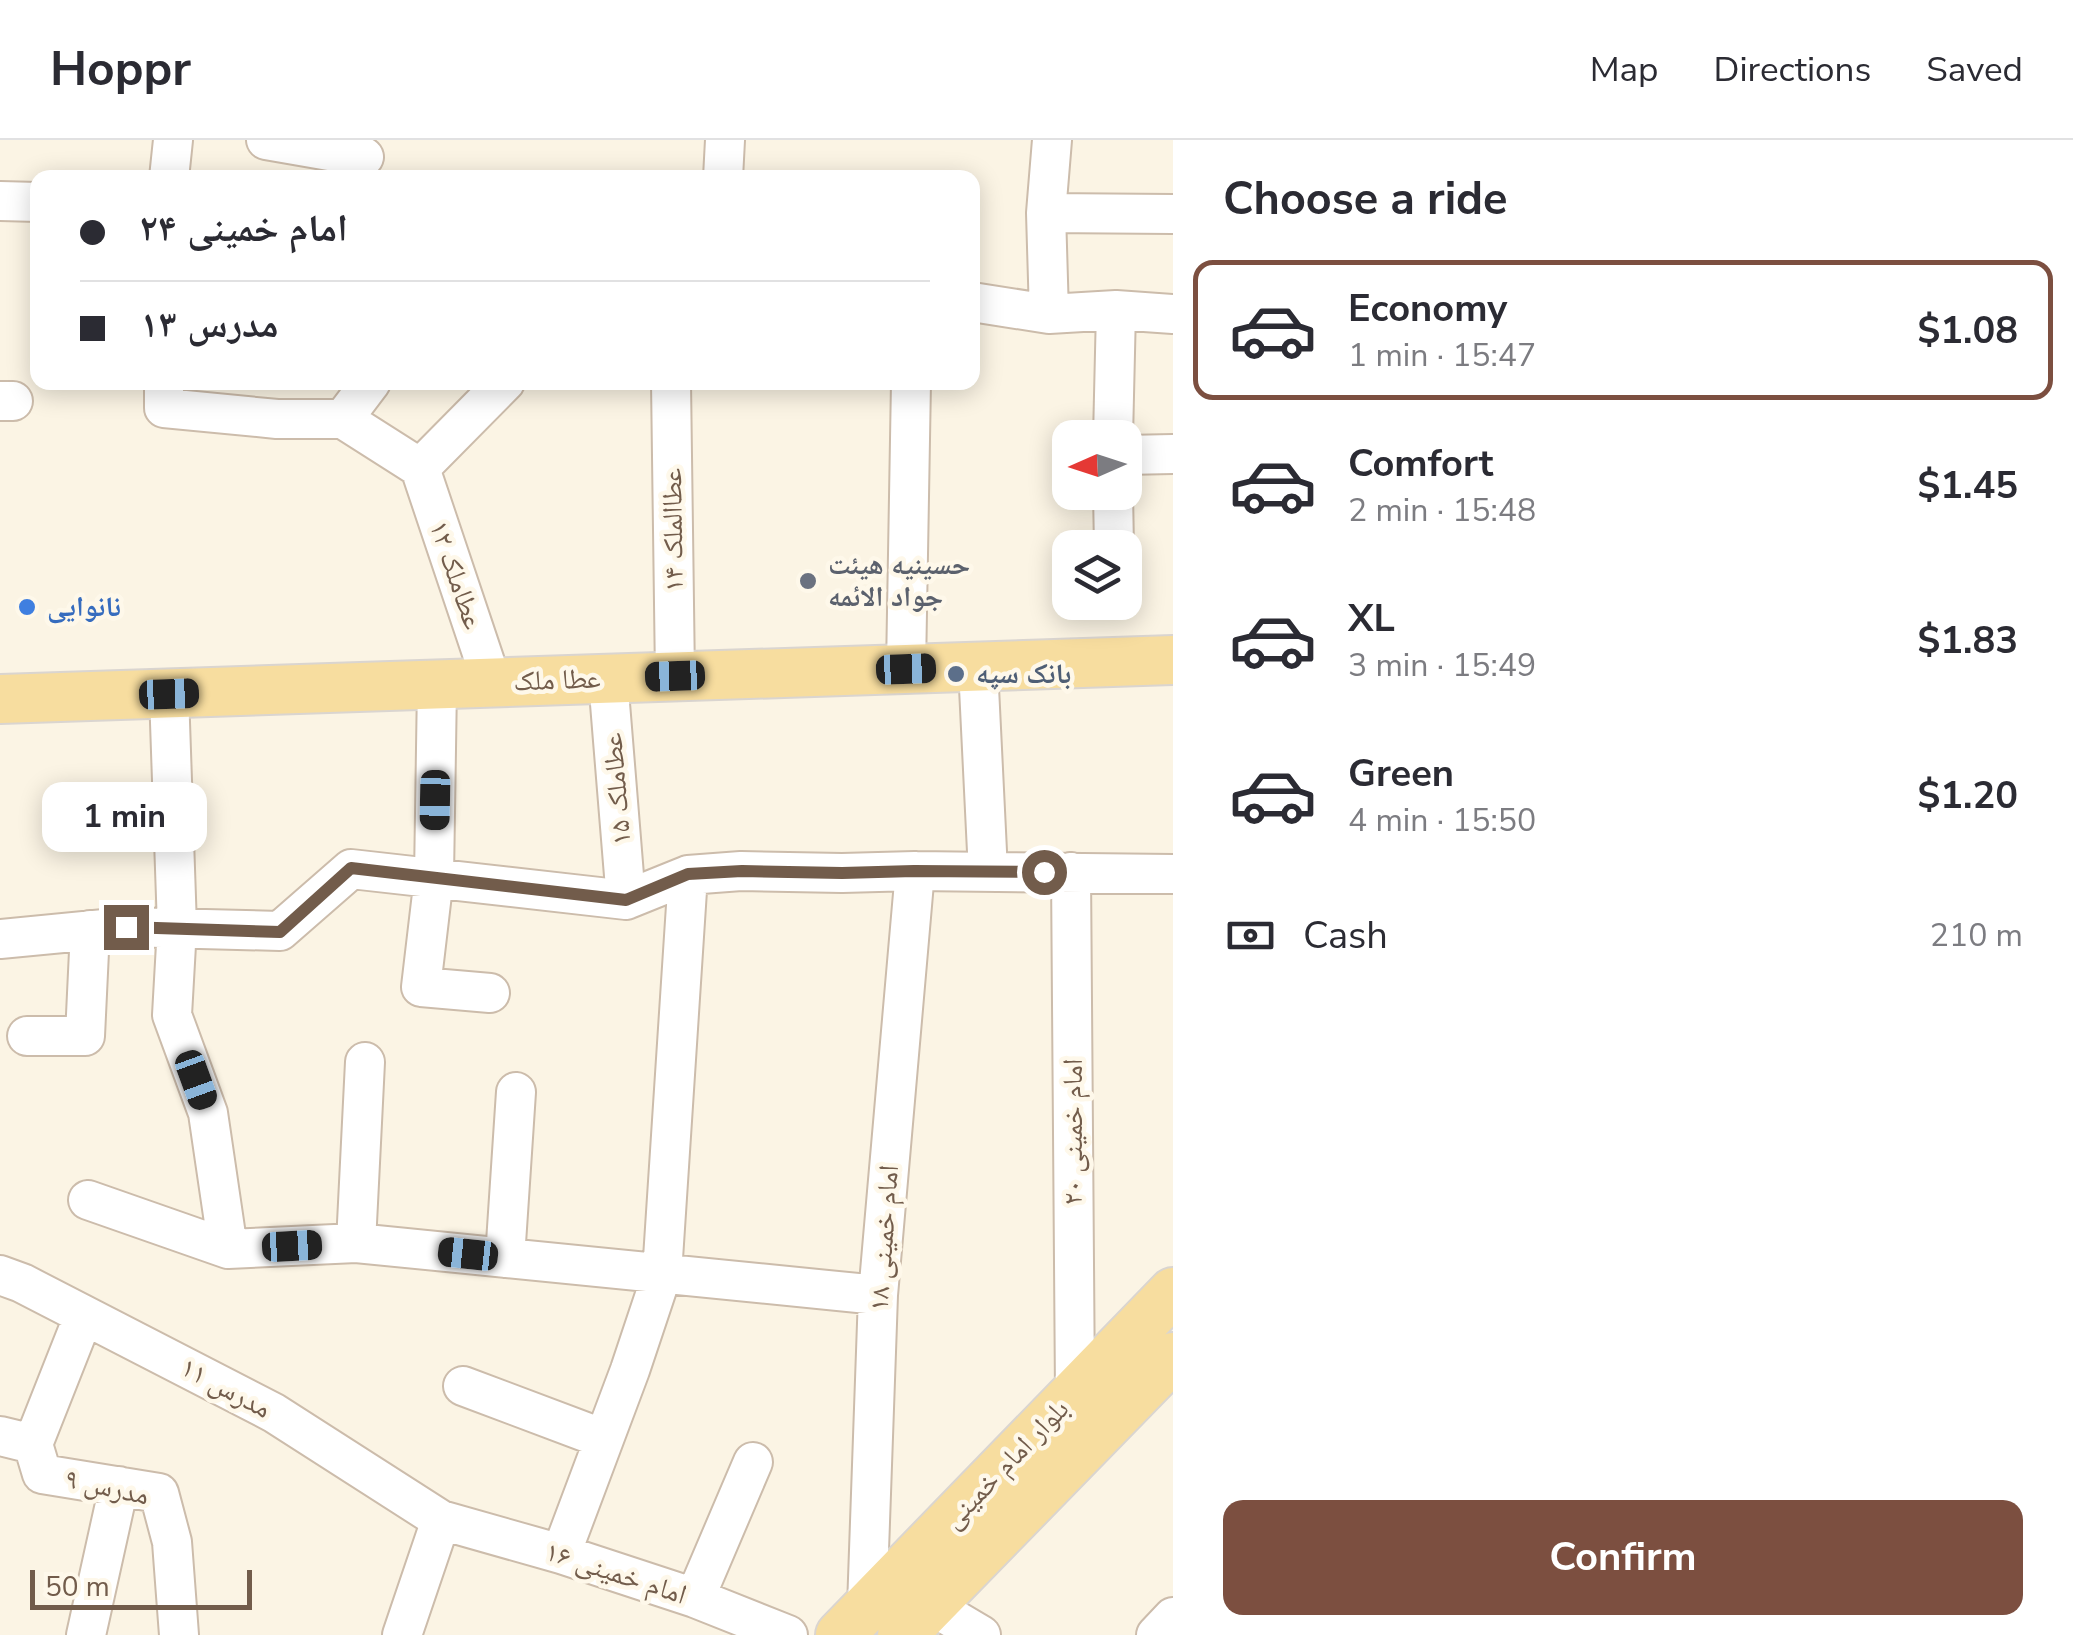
<!DOCTYPE html>
<meta charset="utf-8">
<style>
:root{--surface:#fff;--page:#f7f7f7;--text:#2b2b33;--muted:#7c7c81;--line:#e1e1e2;--accent:#7c4f40}
body{margin:0;font-family:"Nunito Sans","Noto Naskh Arabic",sans-serif;background:var(--page);color:var(--text);height:100vh;display:flex;flex-direction:column;font-size:38px;white-space:nowrap}
*{box-sizing:border-box;margin:0}
p{font-size:32px;color:var(--muted)}
.icon{flex:none;width:55px;height:55px;fill:none;stroke:currentColor;stroke-width:2;stroke-linecap:round;stroke-linejoin:round}
.map{position:relative;flex:1;overflow:hidden}
.panel{display:flex;flex-direction:column;background:var(--surface);width:900px}
.panel>*{flex:none}
.hud{position:absolute;left:30px;top:30px;width:950px;height:220px;border-radius:20px;box-shadow:0 5px 25px #0003;display:grid;align-content:center;height:220px;padding:0 50px;background:var(--surface)}
.needle{width:65px;rotate:267deg}
.fabs{position:absolute;left:1052px;top:280px;display:grid;gap:20px}
.fabs a{display:grid;place-items:center;width:90px;height:90px;border-radius:20px;background:var(--surface);box-shadow:0 5px 25px #0003;font-size:50px}
.scale{position:absolute;left:30px;bottom:25px;width:222px;box-sizing:border-box;padding-left:10px;border:5px solid #725c4b;border-top:0;font-size:28px;line-height:35px;white-space:nowrap;color:#725c4b;-webkit-text-stroke:8px #fef8ea;paint-order:stroke}
.end{position:absolute;width:45px;height:45px;margin:-22px;border:12px solid #725c4b;background:#fff;box-shadow:0 0 0 5px #fff}
.from{border-radius:50%}
.bubble{position:absolute;height:70px;border-radius:20px;background:var(--surface);box-shadow:0 5px 25px #0003;font-size:32px;font-weight:700;line-height:70px;text-align:center}
.car{position:absolute;width:30px;height:60px;margin:-30px -15px;border-radius:12px;box-shadow:0 0 8px 2px #0007;background:linear-gradient(#222 24%,#8ab4d8 0 40%,#222 0 76%,#8ab4d8 0 86%,#222 0)}
.hud b{display:flex;align-items:center;gap:35px;height:95px;font-size:38px}
.hud b+b{border-top:2px solid var(--line)}
.hud i{width:25px;height:25px;background:var(--text)}
ul{padding:0;list-style:none}
li{display:flex;align-items:center;gap:30px;height:140px;margin:0 20px 15px;padding:0 30px;border:5px solid transparent;border-radius:20px}
li div{flex:1}
li b{display:block;font-size:38px}
li em{font-style:normal;font-weight:700}
li.active{border-color:var(--accent)}
li>.icon{width:90px;height:90px;stroke-width:1.5}
h2{padding:0 50px;font-size:45px;line-height:120px}
.pay{display:flex;align-items:center;gap:25px;height:110px;padding:0 50px;font-size:38px}
.pay p{margin-inline-start:auto}
.action{display:flex;gap:20px;margin-top:auto;padding:20px 50px}
.action a{flex:1;height:115px;border-radius:20px;background:var(--accent);color:#fff;font-size:40px;font-weight:700;line-height:115px;text-align:center}
header{display:flex;align-items:center;gap:60px;box-sizing:border-box;height:140px;padding:0 50px;background:var(--surface);border-bottom:2px solid var(--line)}
header strong{font-size:48px}
nav{display:flex;gap:55px;margin-inline-start:auto;font-size:35px}
main{display:flex;flex:1;min-height:0}
.map>svg:first-child{display:block}
.lines{fill:none;stroke-linecap:round;stroke-linejoin:round}
.minor-casing{stroke:#ccbcab;stroke-width:42}
.major-casing{stroke:#dad5d0;stroke-width:52}
.minor{stroke:#fff;stroke-width:38}
.major{stroke:#f7dd9f;stroke-width:48}
.route{stroke:#725c4b;stroke-width:12}
.worship-dot{fill:#6b7280;stroke:#fef8ea;stroke-width:4}
.shop-dot{fill:#3f7fe0;stroke:#fef8ea;stroke-width:4}
.service-dot{fill:#5c6f8a;stroke:#fef8ea;stroke-width:4}
.labels{text-anchor:middle;dominant-baseline:central;stroke-width:9;stroke-linejoin:round;paint-order:stroke}
.street-label{font-size:28px;fill:#725c4b;stroke:#fef8ea}
.worship-label{font-size:28px;font-weight:bold;fill:#5b616d;stroke:#fef8ea;text-anchor:start}
.shop-label{font-size:28px;font-weight:bold;fill:#366cbe;stroke:#fef8ea;text-anchor:start}
.service-label{font-size:28px;font-weight:bold;fill:#4e5e75;stroke:#fef8ea;text-anchor:start}
</style>
<header>
<strong>Hoppr</strong>
<nav><a>Map</a><a>Directions</a><a>Saved</a></nav>
</header>
<main>
<div class="map">
<svg width="1173" height="1495" viewBox="0 0 1173 1495">
<rect width="100%" height="100%" fill="#fbf4e4"/>
<g class="lines">
<defs>
<path id="minor" d="M266,0L364,17
M169,38L173,0
M723,38L725,0
M0,61L38,62
M1046,73L1173,74
M972,162L1049,174L1116,170L1173,174
M1049,174L1046,73L1052,0
M164,242V268L277,279H343
M371,242L343,279L420,328
M671,242L675,537
M0,261H13
M1113,298L1116,170
M1125,315L1173,314
M420,328L492,543
M420,328L505,242
M1113,352L1114,408
M978,527L988,732
M906,529L911,242
M608,539L626,760
M437,545L434,737L421,847L490,853
M169,553L177,787L172,875L208,973L228,1109
M1071,732L1075,1253
M0,799L125,787L280,791L351,729L626,760L688,735L741,731L842,733L915,731L1173,734
M27,896H85L90,790
M88,1060L228,1109L356,1103L878,1155
M356,1103L365,922
M505,1118L516,952
M0,1135L22,1143L274,1273L441,1380L561,1414L695,1458L788,1495
M463,1246L604,1299
M0,1296L33,1304L42,1334L159,1353L172,1402L179,1495
M33,1304L84,1175
M561,1414L630,1230L662,1134L688,735
M695,1458L753,1322
M932,1466L981,1495
M867,1467L878,1155L915,731
M86,1495L119,1346
M402,1495L441,1380
M1156,1495L1173,1477"/>
<path id="major" d="M0,559L1173,520
M840,1495L1173,1152
M902,1495L1173,1217"/>
</defs>
<use href="#minor" class="minor-casing"/>
<use href="#major" class="major-casing"/>
<use href="#minor" class="minor"/>
<use href="#major" class="major"/>
</g>
<g class="lines">
<path class="route" d="M126,787L280,792L351,728L626,760L688,734L742,731L842,733L914,731L1044,732"/>
</g>
<circle class="worship-dot" cx="808" cy="441" r="10"/>
<circle class="shop-dot" cx="27" cy="467" r="10"/>
<circle class="service-dot" cx="956" cy="534" r="10"/>
<g class="labels">
<g class="street-label">
<text transform="translate(673 390) rotate(-91)">عطاالملک ۱۴</text>
<text transform="translate(456 435) rotate(71)">عطاملک ۱۲</text>
<text transform="translate(557 540) rotate(-2)">عطا ملک</text>
<text transform="translate(617 649) rotate(-95)">عطاملک ۱۵</text>
<text transform="translate(1073 992) rotate(-90)">امام خمینی ۲۰</text>
<text transform="translate(884 1098) rotate(-86)">امام خمینی ۱۸</text>
<text transform="translate(226 1248) rotate(28)">مدرس ۱۱</text>
<text transform="translate(1006 1324) rotate(-46)">بلوار امام خمینی</text>
<text transform="translate(107 1347) rotate(12)">مدرس ۹</text>
<text transform="translate(616 1433) rotate(18)">امام خمینی ۱۶</text>
</g>
<g class="worship-label">
<text x="828" y="425">حسینیه هیئت<tspan x="828" dy="32">جواد الائمه</tspan></text>
</g>
<g class="shop-label">
<text x="47" y="467">نانوایی</text>
</g>
<g class="service-label">
<text x="976" y="534">بانک سپه</text>
</g>
</g>
</svg>
<div class="fabs">
<a><svg class="needle" viewBox="-14 -14 28 28"><path d="M0-13l5 13h-10z" fill="#e53935"/><path d="M0 13l5-13h-10z" fill="#7c7c81"/></svg></a>
<a><svg class="icon" aria-label="layers" viewBox="0 0 24 24"><path d="M12 4l9 5-9 5-9-5zM3 14l9 5 9-5"/></svg></a>
</div>
<div class="scale">50 m</div>
<i class="end from" style="left:1044px;top:732px"></i>
<i class="end" style="left:126px;top:787px"></i>
<div class="bubble" style="left:42px;top:642px;width:165px">1 min</div>
<i class="car" style="left:906px;top:529px;rotate:88deg"></i>
<i class="car" style="left:675px;top:536px;rotate:268deg"></i>
<i class="car" style="left:169px;top:554px;rotate:88deg"></i>
<i class="car" style="left:435px;top:660px;rotate:181deg"></i>
<i class="car" style="left:196px;top:940px;rotate:160deg"></i>
<i class="car" style="left:292px;top:1106px;rotate:87deg"></i>
<i class="car" style="left:468px;top:1114px;rotate:276deg"></i>
<div class="hud">
<b><i class="from"></i>امام خمینی ۲۴</b>
<b><i></i>مدرس ۱۳</b>
</div>
</div>
<section class="panel">
<h2>Choose a ride</h2>
<ul>
<li class="active"><svg class="icon" aria-label="car" viewBox="0 0 24 24"><path d="M5 17H2v-5l4-1 3-4h7l3 4 3 1v5h-3M9 17h6M6 11h13"/><circle cx="7" cy="17" r="2"/><circle cx="17" cy="17" r="2"/></svg><div><b>Economy</b><p>1 min · 15:47</p></div><em>$1.08</em></li>
<li><svg class="icon" aria-label="car" viewBox="0 0 24 24"><path d="M5 17H2v-5l4-1 3-4h7l3 4 3 1v5h-3M9 17h6M6 11h13"/><circle cx="7" cy="17" r="2"/><circle cx="17" cy="17" r="2"/></svg><div><b>Comfort</b><p>2 min · 15:48</p></div><em>$1.45</em></li>
<li><svg class="icon" aria-label="car" viewBox="0 0 24 24"><path d="M5 17H2v-5l4-1 3-4h7l3 4 3 1v5h-3M9 17h6M6 11h13"/><circle cx="7" cy="17" r="2"/><circle cx="17" cy="17" r="2"/></svg><div><b>XL</b><p>3 min · 15:49</p></div><em>$1.83</em></li>
<li><svg class="icon" aria-label="car" viewBox="0 0 24 24"><path d="M5 17H2v-5l4-1 3-4h7l3 4 3 1v5h-3M9 17h6M6 11h13"/><circle cx="7" cy="17" r="2"/><circle cx="17" cy="17" r="2"/></svg><div><b>Green</b><p>4 min · 15:50</p></div><em>$1.20</em></li>
</ul>
<div class="pay"><svg class="icon" aria-label="cash" viewBox="0 0 24 24"><path d="M3 7h18v10H3z"/><circle cx="12" cy="12" r="2"/></svg>Cash<p>210 m</p></div>
<div class="action"><a>Confirm</a></div>
</section>
</main>
